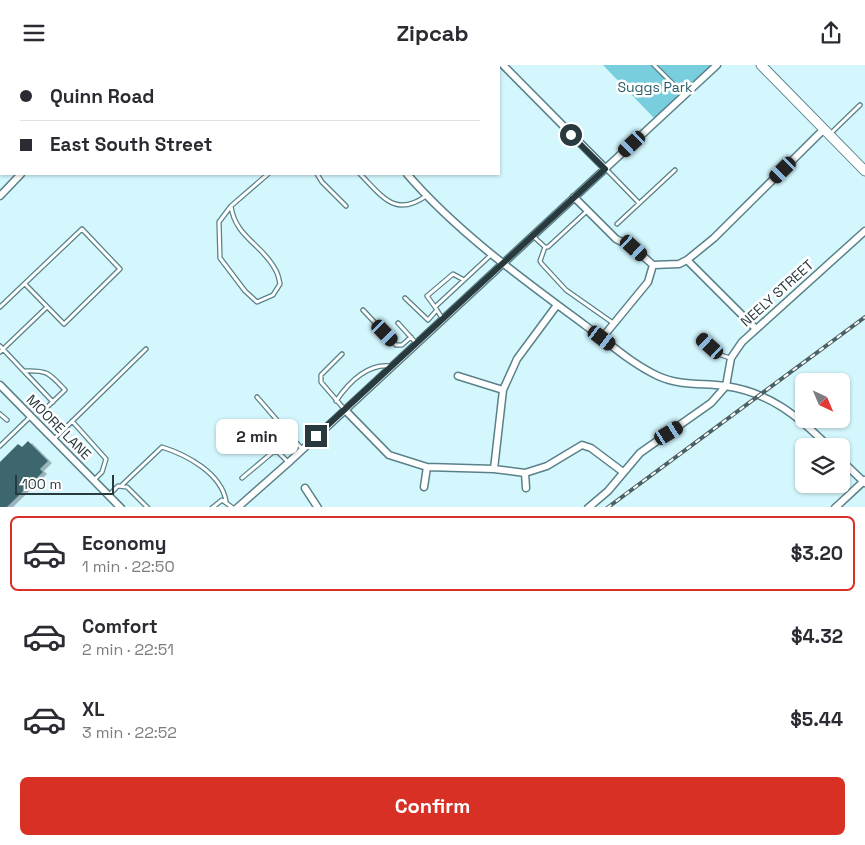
<!DOCTYPE html>
<meta charset="utf-8">
<style>
:root{--surface:#fff;--page:#f7f7f7;--text:#2b2b33;--muted:#7c7c81;--line:#e1e1e2;--accent:#d93025}
body{margin:0;font-family:"Space Grotesk",sans-serif;background:var(--page);color:var(--text);height:100vh;display:flex;flex-direction:column;font-size:19px;white-space:nowrap}
*{box-sizing:border-box;margin:0}
p{font-size:16px;color:var(--muted)}
.icon{flex:none;width:28px;height:28px;fill:none;stroke:currentColor;stroke-width:2;stroke-linecap:round;stroke-linejoin:round}
.map{position:relative;height:442px;overflow:hidden}
.side{display:flex;flex-direction:column;background:var(--surface);flex:1}
.side>*{flex:none}
.top-card{position:absolute;left:0px;top:0px;width:500px;height:110px;box-shadow:0 1px 4px #0004;display:grid;align-content:center;height:110px;padding:0 20px;background:var(--surface)}
.needle{width:32px;rotate:136deg}
.fabs{position:absolute;left:795px;top:308px;display:grid;gap:10px}
.fabs a{display:grid;place-items:center;width:55px;height:55px;border-radius:8px;background:var(--surface);box-shadow:0 1px 4px #0004;font-size:25px}
.scale{position:absolute;left:15px;bottom:12px;width:99px;box-sizing:border-box;padding-left:5px;border:2px solid #293a3e;border-top:0;font-size:14px;line-height:18px;white-space:nowrap;color:#293a3e;-webkit-text-stroke:4px #fff;paint-order:stroke}
.end{position:absolute;width:22px;height:22px;margin:-11px;border:6px solid #293a3e;background:#fff;box-shadow:0 0 0 2px #fff}
.from{border-radius:50%}
.bubble{position:absolute;height:35px;border-radius:8px;background:var(--surface);box-shadow:0 1px 4px #0004;font-size:16px;font-weight:600;line-height:35px;text-align:center}
.car{position:absolute;width:15px;height:30px;margin:-15px -8px;border-radius:6px;box-shadow:0 0 4px 1px #0007;background:linear-gradient(#222 24%,#8ab4d8 0 40%,#222 0 76%,#8ab4d8 0 86%,#222 0)}
.top-card b{display:flex;align-items:center;gap:18px;height:48px;font-size:19px}
.top-card b+b{border-top:1px solid var(--line)}
.top-card i{width:12px;height:12px;background:var(--text)}
ul{padding:9px 0 0;list-style:none}
li{display:flex;align-items:center;gap:15px;height:75px;margin:0 10px 8px;padding:0 10px;border:2px solid transparent;border-radius:8px}
li div{flex:1}
li b{display:block;font-size:19px}
li em{font-style:normal;font-weight:600}
li.on{border-color:var(--accent)}
li>.icon{width:45px;height:45px;stroke-width:1.5}
.action{display:flex;gap:10px;margin-top:auto;padding:10px 20px}
.action a{flex:1;height:58px;border-radius:8px;background:var(--accent);color:#fff;font-size:20px;font-weight:600;line-height:58px;text-align:center}
header{display:flex;justify-content:space-between;align-items:center;height:65px;padding:0 20px;background:var(--surface);font-size:22px;font-weight:600}
.map>svg:first-child{display:block}
.green{fill:#79cede}
.building{fill:#3e666e;filter:url(#shadow)}
.lines{fill:none;stroke-linecap:round;stroke-linejoin:round}
.lane-casing{stroke:#598189;stroke-width:5.5}
.street-casing{stroke:#598189;stroke-width:9}
.secondary-casing{stroke:#598189;stroke-width:11}
.lane{stroke:#fff;stroke-width:3}
.street{stroke:#fff;stroke-width:6}
.secondary{stroke:#fff;stroke-width:9}
.rail-casing{stroke:#4c6165;stroke-width:4}
.rail{stroke:#fff;stroke-width:2;stroke-dasharray:5.5;stroke-linecap:butt}
.route{stroke:#293a3e;stroke-width:6}
.labels{text-anchor:middle;dominant-baseline:central;stroke-width:5;stroke-linejoin:round;paint-order:stroke}
.park-label{font-size:14px;fill:#295f69;stroke:#fff}
.street-label{font-size:14px;fill:#293a3e;stroke:#fff}
</style>
<header><svg class="icon" aria-label="menu" viewBox="0 0 24 24"><path d="M4 6h16M4 12h16M4 18h16"/></svg>Zipcab<svg class="icon" aria-label="share" viewBox="0 0 24 24"><path d="M12 15V3M7 8l5-5 5 5M5 13v7h14v-7"/></svg></header>
<div class="map">
<svg width="865" height="443" viewBox="0 0 865 443">
<defs>
<filter id="shadow"><feDropShadow dx="4" dy="2" stdDeviation="0" flood-color="#0004"/></filter>
</defs>
<rect width="100%" height="100%" fill="#d4f7fe"/>
<path class="green" d="M603,0H711L654,53Z"/>
<path class="building" d="M28,376L48,396L40,404L43,407L6,443H0V397L18,379L22,382Z"/>
<g class="lines">
<defs>
<path id="lane" d="M205,0L207,1
M654,0L684,30
M830,69L860,40
M606,104L639,138
M317,109L322,117L346,141
M360,109C382,131 395,153 426,131
M231,141C235,172 262,179 275,204C278,208 279,214 280,219L273,230L257,237L245,226L220,193L219,157L231,141L268,109
M617,159L675,105
M534,172L545,182H548L587,146
M545,182L540,196L542,199L566,225L613,258
M405,233L428,255L436,246
M0,242L82,164L120,204L64,259L25,219
M435,242L427,231L453,209L464,215
M363,245L396,280H402L411,272
M442,253L435,242L492,189
M398,258L416,278
M701,273L718,289L730,293
M0,281L53,337
M0,287L47,242
M342,289L321,310V317L345,345
M24,306C48,305 49,308 65,325L43,346
M257,332L302,384
M336,336C349,317 367,298 391,301
M0,349L7,355
M72,356L106,394L102,407L94,415
M54,374L146,284
M0,381L30,352
M242,413L273,387H278L288,397
M122,420L162,382C187,390 221,408 226,436
M109,430L118,421L127,422L148,443
M212,443L222,435L233,443"/>
<path id="street" d="M316,0L317,1
M503,0L605,103
M127,1L128,0
M407,109C458,168 524,215 586,261C609,278 632,299 658,311C680,321 702,318 725,321C769,327 798,351 828,381
M0,131L21,109
M574,132L616,174L634,183L653,200L679,199L687,195L714,173L824,64
M687,195L756,264
M602,273L648,217L653,200
M458,311L503,325
M0,320L121,443
M345,345L389,390L427,402
M841,395L865,418
M494,404L503,325L517,294L557,240
M424,422L427,402L494,404L525,408
M305,423L318,443
M526,423L525,408L547,401L582,380L591,383L623,407
M237,443L288,398L717,0
M588,443L608,426L640,388L711,338L726,321L731,293L742,277L865,166
M835,443L865,415"/>
<path id="secondary" d="M761,0L865,106"/>
</defs>
<use href="#lane" class="lane-casing"/>
<use href="#street" class="street-casing"/>
<use href="#secondary" class="secondary-casing"/>
<use href="#lane" class="lane"/>
<use href="#street" class="street"/>
<use href="#secondary" class="secondary"/>
<defs>
<path id="rail" d="M607,443L865,252"/>
</defs>
<use href="#rail" class="rail-casing"/>
<use href="#rail" class="rail"/>
</g>
<g class="lines">
<path class="route" d="M316,371L605,104L571,70"/>
</g>
<g class="labels">
<g class="park-label">
<text x="655" y="22">Suggs Park</text>
</g>
<g class="street-label">
<text transform="translate(777 228) rotate(-42)">NEELY STREET</text>
<text transform="translate(59 362) rotate(45)">MOORE LANE</text>
</g>
</g>
</svg>
<div class="fabs">
<a><svg class="needle" viewBox="-14 -14 28 28"><path d="M0-13l5 13h-10z" fill="#e53935"/><path d="M0 13l5-13h-10z" fill="#7c7c81"/></svg></a>
<a><svg class="icon" aria-label="layers" viewBox="0 0 24 24"><path d="M12 4l9 5-9 5-9-5zM3 14l9 5 9-5"/></svg></a>
</div>
<div class="scale">100 m</div>
<i class="end from" style="left:571px;top:70px"></i>
<i class="end" style="left:316px;top:371px"></i>
<div class="bubble" style="left:216px;top:354px;width:82px">2 min</div>
<i class="car" style="left:632px;top:79px;rotate:227deg"></i>
<i class="car" style="left:783px;top:105px;rotate:225deg"></i>
<i class="car" style="left:634px;top:183px;rotate:132deg"></i>
<i class="car" style="left:385px;top:268px;rotate:136deg"></i>
<i class="car" style="left:602px;top:273px;rotate:127deg"></i>
<i class="car" style="left:710px;top:281px;rotate:312deg"></i>
<i class="car" style="left:669px;top:368px;rotate:59deg"></i>
<div class="top-card">
<b><i class="from"></i>Quinn Road</b>
<b><i></i>East South Street</b>
</div>
</div>
<section class="side">
<ul>
<li class="on"><svg class="icon" aria-label="car" viewBox="0 0 24 24"><path d="M5 17H2v-5l4-1 3-4h7l3 4 3 1v5h-3M9 17h6M6 11h13"/><circle cx="7" cy="17" r="2"/><circle cx="17" cy="17" r="2"/></svg><div><b>Economy</b><p>1 min · 22:50</p></div><em>$3.20</em></li>
<li><svg class="icon" aria-label="car" viewBox="0 0 24 24"><path d="M5 17H2v-5l4-1 3-4h7l3 4 3 1v5h-3M9 17h6M6 11h13"/><circle cx="7" cy="17" r="2"/><circle cx="17" cy="17" r="2"/></svg><div><b>Comfort</b><p>2 min · 22:51</p></div><em>$4.32</em></li>
<li><svg class="icon" aria-label="car" viewBox="0 0 24 24"><path d="M5 17H2v-5l4-1 3-4h7l3 4 3 1v5h-3M9 17h6M6 11h13"/><circle cx="7" cy="17" r="2"/><circle cx="17" cy="17" r="2"/></svg><div><b>XL</b><p>3 min · 22:52</p></div><em>$5.44</em></li>
</ul>
<div class="action"><a>Confirm</a></div>
</section>
